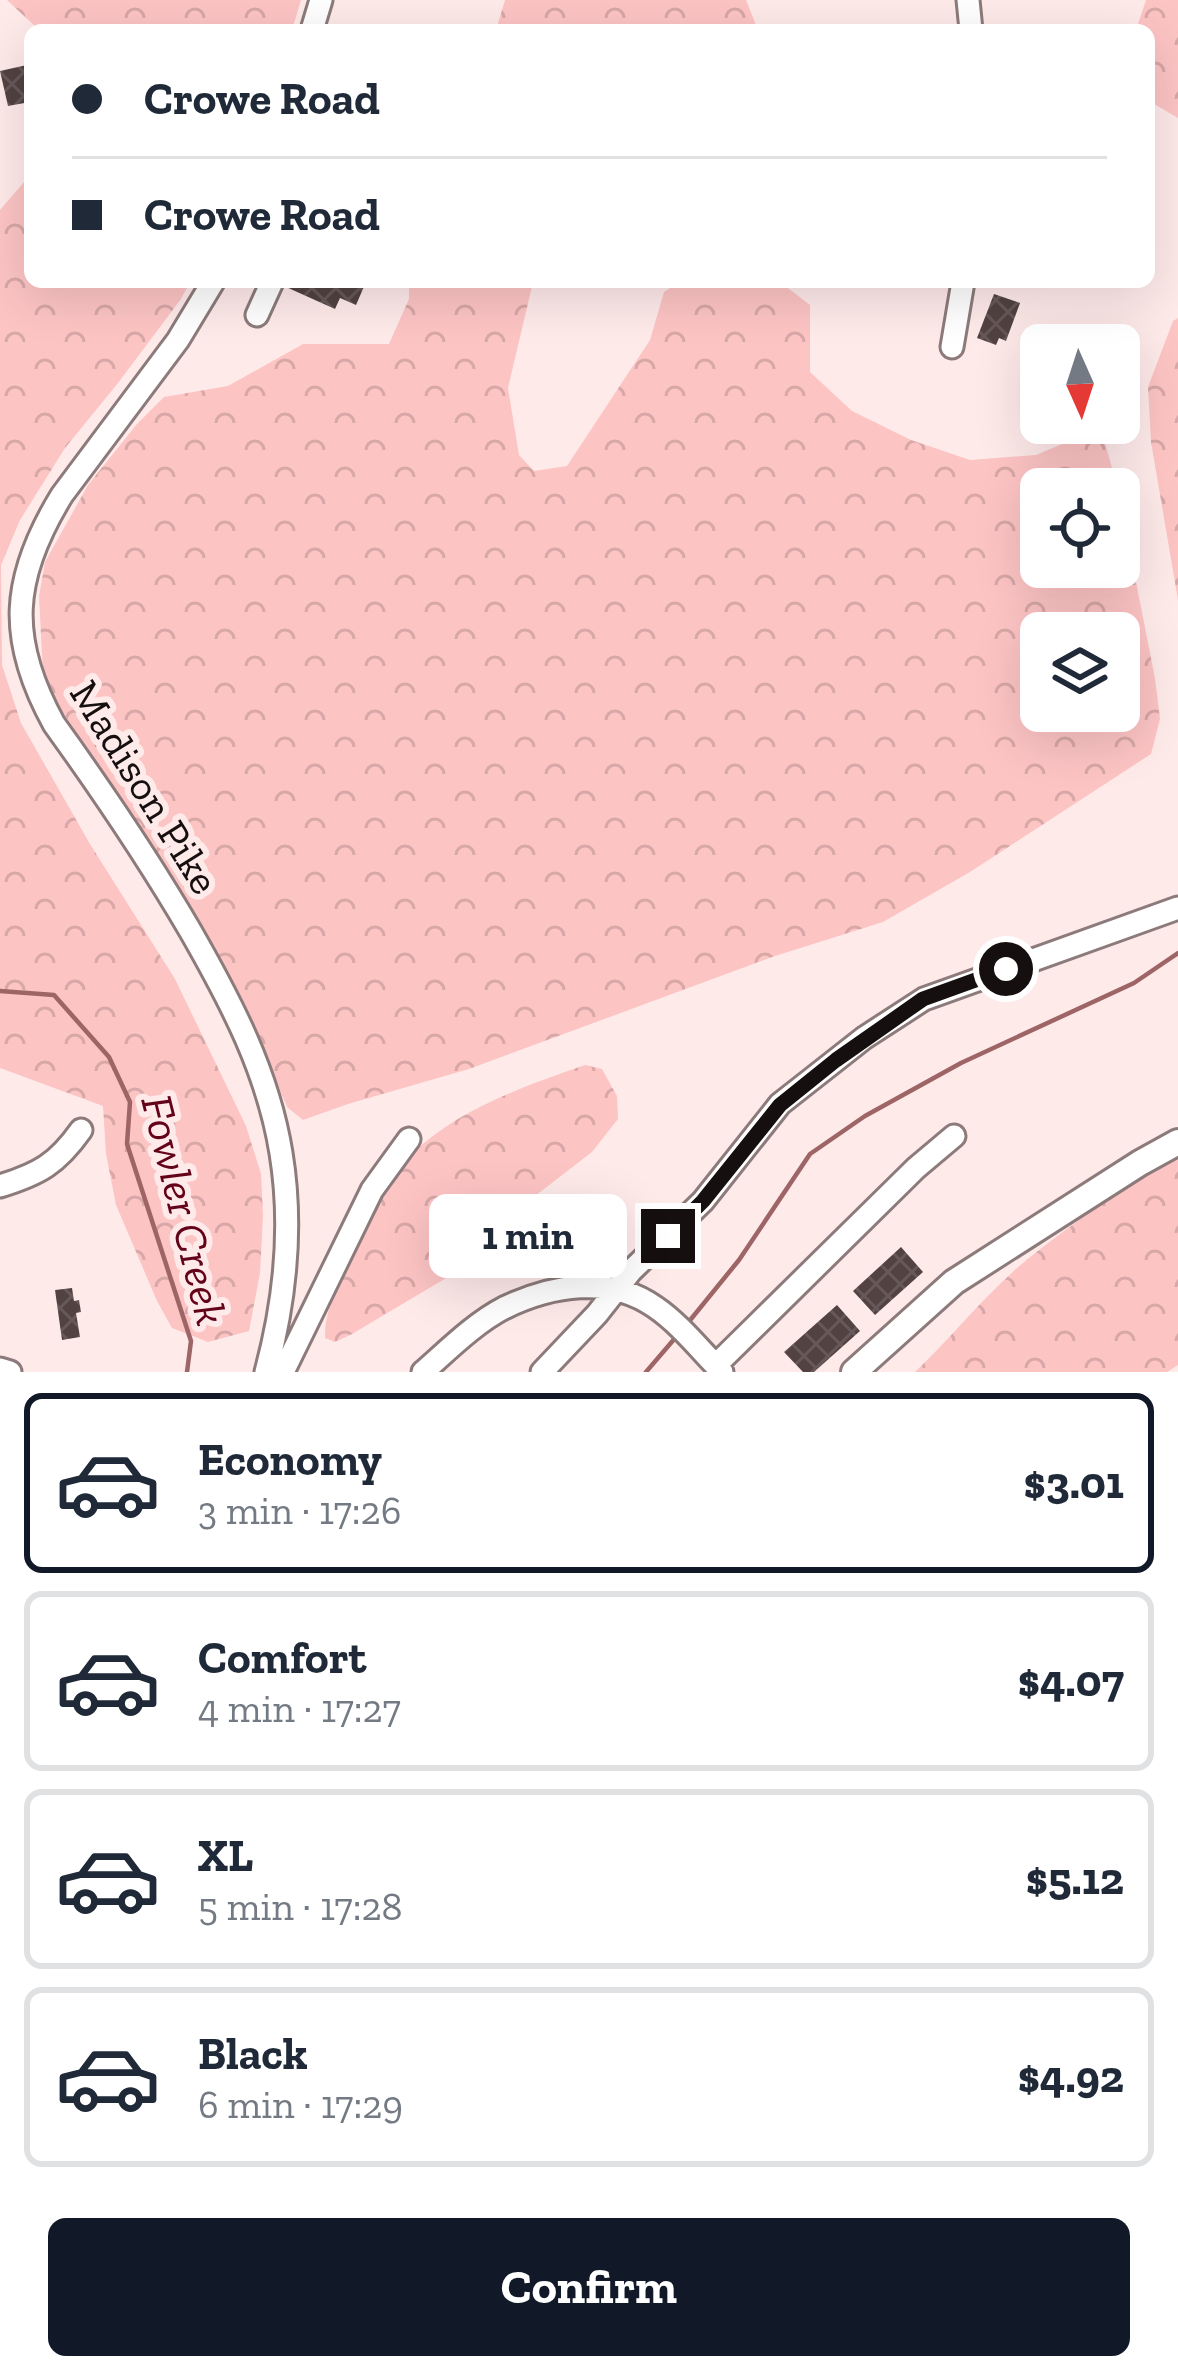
<!DOCTYPE html>
<meta charset="utf-8">
<style>
:root{--surface:#fff;--page:#f6f6f7;--text:#1f2937;--muted:#747a83;--line:#e0e1e3;--accent:#111827}
body{margin:0;font-family:"Zilla Slab",serif;background:var(--page);color:var(--text);height:100vh;display:flex;flex-direction:column;font-size:45px;white-space:nowrap}
*{box-sizing:border-box;margin:0}
p{font-size:39px;color:var(--muted)}
.icon{flex:none;width:66px;height:66px;fill:none;stroke:currentColor;stroke-width:2;stroke-linecap:round;stroke-linejoin:round}
.map{position:relative;height:1372px;overflow:hidden}
.details{display:flex;flex-direction:column;background:var(--surface);flex:1}
.details>*{flex:none}
.guide{position:absolute;left:24px;top:24px;width:1131px;height:264px;border-radius:18px;box-shadow:0 12px 48px #0002;display:grid;align-content:center;height:264px;padding:0 48px;background:var(--surface)}
.needle{width:78px;rotate:177deg}
.buttons{position:absolute;left:1020px;top:324px;display:grid;gap:24px}
.buttons a{display:grid;place-items:center;width:120px;height:120px;border-radius:18px;background:var(--surface);box-shadow:0 12px 48px #0002;font-size:60px}
.end{position:absolute;width:54px;height:54px;margin:-27px;border:15px solid #160f0f;background:#fff;box-shadow:0 0 0 6px #fff}
.from{border-radius:50%}
.bubble{position:absolute;height:84px;border-radius:18px;background:var(--surface);box-shadow:0 12px 48px #0002;font-size:39px;font-weight:700;line-height:84px;text-align:center}
.guide b{display:flex;align-items:center;gap:42px;height:114px;font-size:45px}
.guide b+b{border-top:3px solid var(--line)}
.guide i{width:30px;height:30px;background:var(--text)}
ul{padding:21px 0 0;list-style:none}
li{display:flex;align-items:center;gap:36px;height:180px;margin:0 24px 18px;padding:0 24px;border:6px solid var(--line);border-radius:18px}
li div{flex:1}
li b{display:block;font-size:45px}
li em{font-style:normal;font-weight:700}
li.active{border-color:var(--accent)}
li>.icon{width:108px;height:108px;stroke-width:1.5}
.button{display:flex;gap:24px;margin-top:auto;padding:24px 48px}
.button a{flex:1;height:138px;border-radius:18px;background:var(--accent);color:#fff;font-size:48px;font-weight:700;line-height:138px;text-align:center}
.map>svg:first-child{display:block}
.forest{fill:url(#forest-crowns);fill-rule:evenodd}
.lines{fill:none;stroke-linecap:round;stroke-linejoin:round}
.stream{stroke:#9e6566;stroke-width:4.5}
.building{fill:url(#building-cross-hatch)}
.minor-casing{stroke:#8d7b7b;stroke-width:27}
.major-casing{stroke:#8d7b7b;stroke-width:30}
.minor{stroke:#fff;stroke-width:21}
.major{stroke:#fff;stroke-width:24}
.route{stroke:#160f0f;stroke-width:15}
.labels{text-anchor:middle;dominant-baseline:central;stroke-width:12;stroke-linejoin:round;paint-order:stroke}
.street-label{font-size:42px;fill:#160f0f;stroke:#ffeaea}
.water-label{font-size:45px;font-style:italic;fill:#630318;stroke:#ffeaea}
</style>
<div class="map">
<svg width="1178" height="1372" viewBox="0 0 1178 1372">
<defs>
<pattern id="forest-crowns" width="20" height="18" patternUnits="userSpaceOnUse" patternTransform="scale(3)"><rect width="20" height="18" fill="#fdc4c4"/><path d="M2 6a3 3 0 1 1 6 0M12 15a3 3 0 1 1 6 0" fill="none" stroke="#d8a7a7"/></pattern>
<pattern id="building-cross-hatch" width="8" height="8" patternUnits="userSpaceOnUse" patternTransform="scale(3)"><rect width="8" height="8" fill="#524242"/><path d="M0 0l8 8M0 8l8-8" fill="none" stroke="#675959"/></pattern>
</defs>
<rect width="100%" height="100%" fill="#ffeaea"/>
<path class="forest" d="M7,0H301L292,30H39Z
M505,0H746L758,30H496Z
M1146,0H1178V118L1149,101V30H1136Z
M30,175V282H190L181,299L118,383L65,448L20,520L1,565L2,665L21,723L90,844L175,979L246,1126L261,1174L263,1215L260,1273L249,1331L208,1342L172,1328L157,1301L116,1205L106,1154L103,1106L0,1068V210Z
M409,282H533L508,388L519,455L534,471L567,466L650,340L664,292L679,282H780L810,305V372L852,411L911,440L970,460L1036,455L1086,434L1103,436L1118,489H1041V567H1119V496L1155,678L1160,719L1151,754L970,872L883,922L775,956L469,1069L348,1104L303,1120L287,1107L245,1006L171,878L62,711L43,675L39,596L45,562L88,485L137,424L164,397L228,386L303,344H389L409,299ZM1041,633H1119V711H1041Z
M1178,318V600L1151,442L1148,387L1173,321Z
M585,1065L602,1069L617,1096L618,1119L592,1152L513,1213L500,1246L352,1334L335,1342L325,1338C324,1306 342,1279 356,1251C371,1219 386,1181 412,1154C456,1110 527,1085 585,1065Z
M1178,1158V1365L1167,1372H915C954,1335 987,1292 1029,1258C1075,1221 1126,1186 1178,1158Z"/>
<g class="lines">
<path class="stream" d="M0,991L54,995L109,1057L130,1102L127,1144L191,1341L187,1372
M687,1324L739,1260L810,1154L865,1116L961,1063L1134,983L1178,953
M646,1372L676,1337"/>
</g>
<path class="building" d="M27,65L30,102L8,106L0,71Z
M287,282H366L356,305L340,298L335,309L286,287Z
M994,294L1020,303L1006,341L999,338L996,345L977,338Z
M901,1247L923,1272L875,1315L853,1291Z
M72,1288L74,1301L79,1300L81,1312L76,1313L80,1337L62,1340L55,1290Z
M837,1305L860,1331L814,1372H803L784,1352Z"/>
<g class="lines">
<defs>
<path id="minor" d="M968,0L971,30
M312,30L321,0
M213,282L178,340L62,495C11,578 7,639 54,724C103,792 149,860 191,932C231,1002 268,1072 281,1153C293,1226 285,1301 266,1372
M257,315L272,282
M952,347L963,282
M0,1186C39,1174 57,1164 81,1130
M716,1365L916,1168L954,1136
M0,1369L10,1372
M283,1372L372,1190L409,1139
M423,1372C448,1350 475,1323 504,1308C551,1285 610,1275 655,1307C680,1324 701,1351 722,1372
M542,1372L597,1314L631,1271L703,1201L780,1104L864,1038L924,999L1178,908"/>
<path id="major" d="M854,1372L954,1282L1140,1163L1178,1142"/>
</defs>
<use href="#minor" class="minor-casing"/>
<use href="#major" class="major-casing"/>
<use href="#minor" class="minor"/>
<use href="#major" class="major"/>
</g>
<g class="lines">
<path class="route" d="M668,1236L703,1201L780,1105L836,1060L923,999L1006,969"/>
</g>
<g class="labels">
<g class="street-label">
<text transform="translate(145 787) rotate(58)">Madison Pike</text>
</g>
<g class="water-label">
<text transform="translate(184 1210) rotate(76)">Fowler Creek</text>
</g>
</g>
</svg>
<div class="buttons">
<a><svg class="needle" viewBox="-14 -14 28 28"><path d="M0-13l5 13h-10z" fill="#e53935"/><path d="M0 13l5-13h-10z" fill="#747a83"/></svg></a>
<a><svg class="icon" aria-label="locate" viewBox="0 0 24 24"><circle cx="12" cy="12" r="6"/><path d="M12 2v4M12 18v4M2 12h4M18 12h4"/></svg></a>
<a><svg class="icon" aria-label="layers" viewBox="0 0 24 24"><path d="M12 4l9 5-9 5-9-5zM3 14l9 5 9-5"/></svg></a>
</div>
<i class="end from" style="left:1006px;top:969px"></i>
<i class="end" style="left:668px;top:1236px"></i>
<div class="bubble" style="left:429px;top:1194px;width:198px">1 min</div>
<div class="guide">
<b><i class="from"></i>Crowe Road</b>
<b><i></i>Crowe Road</b>
</div>
</div>
<section class="details">
<ul>
<li class="active"><svg class="icon" aria-label="car" viewBox="0 0 24 24"><path d="M5 17H2v-5l4-1 3-4h7l3 4 3 1v5h-3M9 17h6M6 11h13"/><circle cx="7" cy="17" r="2"/><circle cx="17" cy="17" r="2"/></svg><div><b>Economy</b><p>3 min · 17:26</p></div><em>$3.01</em></li>
<li><svg class="icon" aria-label="car" viewBox="0 0 24 24"><path d="M5 17H2v-5l4-1 3-4h7l3 4 3 1v5h-3M9 17h6M6 11h13"/><circle cx="7" cy="17" r="2"/><circle cx="17" cy="17" r="2"/></svg><div><b>Comfort</b><p>4 min · 17:27</p></div><em>$4.07</em></li>
<li><svg class="icon" aria-label="car" viewBox="0 0 24 24"><path d="M5 17H2v-5l4-1 3-4h7l3 4 3 1v5h-3M9 17h6M6 11h13"/><circle cx="7" cy="17" r="2"/><circle cx="17" cy="17" r="2"/></svg><div><b>XL</b><p>5 min · 17:28</p></div><em>$5.12</em></li>
<li><svg class="icon" aria-label="car" viewBox="0 0 24 24"><path d="M5 17H2v-5l4-1 3-4h7l3 4 3 1v5h-3M9 17h6M6 11h13"/><circle cx="7" cy="17" r="2"/><circle cx="17" cy="17" r="2"/></svg><div><b>Black</b><p>6 min · 17:29</p></div><em>$4.92</em></li>
</ul>
<div class="button"><a>Confirm</a></div>
</section>
